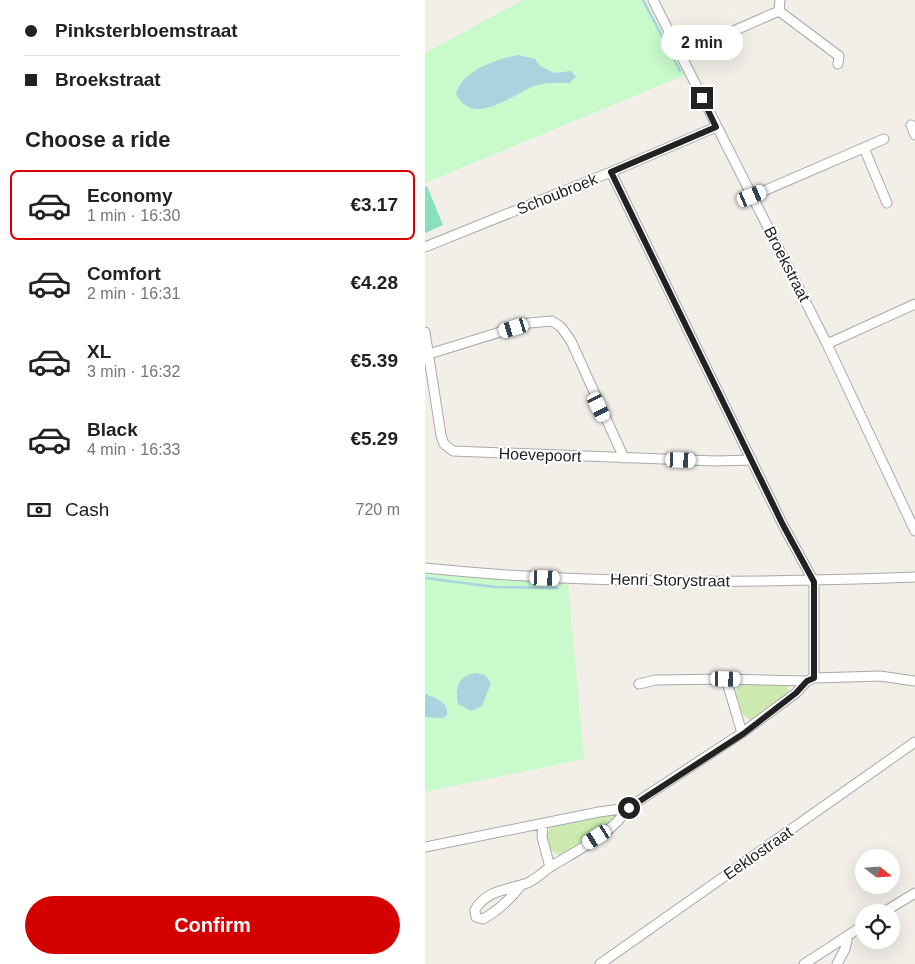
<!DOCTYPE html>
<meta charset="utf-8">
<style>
:root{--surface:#fff;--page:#f2f2f2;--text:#222;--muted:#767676;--line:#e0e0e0;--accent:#d40000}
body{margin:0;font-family:Helvetica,sans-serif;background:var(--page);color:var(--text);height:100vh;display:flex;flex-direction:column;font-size:19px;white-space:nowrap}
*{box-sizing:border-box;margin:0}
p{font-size:16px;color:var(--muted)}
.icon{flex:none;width:28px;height:28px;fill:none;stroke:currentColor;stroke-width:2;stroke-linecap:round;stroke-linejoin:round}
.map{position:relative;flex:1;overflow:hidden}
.drawer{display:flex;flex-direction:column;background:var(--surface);width:425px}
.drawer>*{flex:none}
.banner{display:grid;align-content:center;height:110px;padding:0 25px;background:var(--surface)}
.needle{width:32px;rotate:107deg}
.fabs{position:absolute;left:430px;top:849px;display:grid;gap:10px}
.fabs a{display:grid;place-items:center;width:45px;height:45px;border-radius:50%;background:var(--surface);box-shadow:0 5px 20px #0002;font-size:25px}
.end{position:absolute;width:22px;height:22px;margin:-11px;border:6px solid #222;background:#fff;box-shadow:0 0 0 2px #fff}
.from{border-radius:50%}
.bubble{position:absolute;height:35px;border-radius:18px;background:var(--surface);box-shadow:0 5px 20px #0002;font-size:16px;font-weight:600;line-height:35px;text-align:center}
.car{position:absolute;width:15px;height:30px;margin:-15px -8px;border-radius:6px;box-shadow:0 0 4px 1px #0007;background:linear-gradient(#fff 24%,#345 0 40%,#fff 0 76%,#345 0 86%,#fff 0)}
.banner b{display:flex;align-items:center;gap:18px;height:48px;font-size:19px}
.banner b+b{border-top:1px solid var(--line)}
.banner i{width:12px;height:12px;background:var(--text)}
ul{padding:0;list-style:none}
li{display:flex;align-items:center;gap:15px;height:70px;margin:0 10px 8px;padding:0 15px;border:2px solid transparent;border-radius:8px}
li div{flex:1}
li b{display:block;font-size:19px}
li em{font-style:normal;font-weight:600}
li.active{border-color:var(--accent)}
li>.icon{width:45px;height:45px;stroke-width:1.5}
h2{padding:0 25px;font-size:22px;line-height:60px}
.pay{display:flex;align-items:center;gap:12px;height:55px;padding:0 25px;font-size:19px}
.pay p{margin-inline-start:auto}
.action{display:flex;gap:10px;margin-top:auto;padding:10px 25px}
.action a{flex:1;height:58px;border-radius:30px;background:var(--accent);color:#fff;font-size:20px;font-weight:600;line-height:58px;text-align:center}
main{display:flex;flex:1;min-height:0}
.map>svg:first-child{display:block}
.grass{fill:#cdebb0}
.park{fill:#c8facc}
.pitch{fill:#88e0be}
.water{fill:#aad3df}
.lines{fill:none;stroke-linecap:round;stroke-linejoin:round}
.stream{stroke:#aad3df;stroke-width:2.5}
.minor-casing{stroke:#a9a9a9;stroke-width:11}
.minor{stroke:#fff;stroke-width:9}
.route{stroke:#222;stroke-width:6}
.labels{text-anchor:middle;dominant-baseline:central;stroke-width:4;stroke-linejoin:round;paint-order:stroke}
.street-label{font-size:16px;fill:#222;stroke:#fff}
</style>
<main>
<section class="drawer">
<div class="banner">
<b><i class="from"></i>Pinksterbloemstraat</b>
<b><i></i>Broekstraat</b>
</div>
<h2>Choose a ride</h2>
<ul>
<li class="active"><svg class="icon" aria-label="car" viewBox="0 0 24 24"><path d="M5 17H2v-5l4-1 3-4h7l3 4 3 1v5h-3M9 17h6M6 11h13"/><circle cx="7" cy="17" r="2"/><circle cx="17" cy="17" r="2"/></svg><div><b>Economy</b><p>1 min · 16:30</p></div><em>€3.17</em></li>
<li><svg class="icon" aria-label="car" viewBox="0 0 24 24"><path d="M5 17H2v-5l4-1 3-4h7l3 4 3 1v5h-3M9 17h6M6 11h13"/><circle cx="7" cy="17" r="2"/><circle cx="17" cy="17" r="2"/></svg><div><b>Comfort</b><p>2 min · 16:31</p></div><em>€4.28</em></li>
<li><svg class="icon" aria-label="car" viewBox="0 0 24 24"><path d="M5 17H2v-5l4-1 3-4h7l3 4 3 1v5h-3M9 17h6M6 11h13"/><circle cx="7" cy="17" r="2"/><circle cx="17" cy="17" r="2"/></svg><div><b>XL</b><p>3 min · 16:32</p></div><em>€5.39</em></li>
<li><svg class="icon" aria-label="car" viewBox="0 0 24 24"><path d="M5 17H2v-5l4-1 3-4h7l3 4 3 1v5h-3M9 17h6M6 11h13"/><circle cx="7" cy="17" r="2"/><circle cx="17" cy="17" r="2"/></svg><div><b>Black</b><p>4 min · 16:33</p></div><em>€5.29</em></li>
</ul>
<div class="pay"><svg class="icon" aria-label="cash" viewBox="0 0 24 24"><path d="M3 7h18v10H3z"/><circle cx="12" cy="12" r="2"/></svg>Cash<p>720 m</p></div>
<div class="action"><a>Confirm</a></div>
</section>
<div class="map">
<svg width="490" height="964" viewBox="0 0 490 964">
<rect width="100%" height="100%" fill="#f2efe9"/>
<path class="grass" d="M320,683H362L363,693L329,719H324L317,714L311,694L313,688Z
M191,812L193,813L192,817L139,854L134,855L124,849L122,835L126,826Z"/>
<path class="park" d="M98,0H220L260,75L0,183V53Z
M0,573L143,583L159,759L0,792Z"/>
<path class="pitch" d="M2,186L18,225L0,233V187Z"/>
<path class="water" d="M93,55L110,59L115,66L129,73L146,71L151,77L144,83C132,83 120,82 109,86C86,95 49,128 31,94C37,70 72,59 93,55Z
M51,673L60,675L66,683L57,706L46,711L33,704C30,688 33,675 51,673Z
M0,694C12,699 23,701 22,715L17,718L0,717Z"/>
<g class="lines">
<path class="stream" d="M218,0L255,71
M0,578L70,587L132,588"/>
<defs>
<path id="minor" d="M228,0L402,344L490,531
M354,11L355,0
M256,54L354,11L414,56L413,64
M486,125L490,135
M439,148L462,203
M186,172L358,525L389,582V678
M327,196L459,139
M0,247L186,172L291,127
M0,332L16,435L19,444L28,451L290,461L327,460
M402,344L490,304
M4,354L104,323L127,321L136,327L146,341L199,458
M0,568C163,585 327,583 490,577
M214,684L231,680L301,679
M317,733L371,693L382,681
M0,847L174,812L203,808L317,733L301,679L382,681L389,678L455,676L490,681
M125,867C151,851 187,834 203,808
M96,885C85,900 74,910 58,919L51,917L50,910C61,890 83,890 102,883C110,880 118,872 125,867L117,837L118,824
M459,912L490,893
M175,964L490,742
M379,964L439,925
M412,964L420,949L423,936"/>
</defs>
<use href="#minor" class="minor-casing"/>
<use href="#minor" class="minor"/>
</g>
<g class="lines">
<path class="route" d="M204,808L318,734L371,693L382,681L389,678V582L358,525L186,172L291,127L277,98"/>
</g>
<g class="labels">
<g class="street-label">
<text transform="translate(132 194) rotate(-22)">Schoubroek</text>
<text transform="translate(362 264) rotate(63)">Broekstraat</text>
<text transform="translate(115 455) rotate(2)">Hoevepoort</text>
<text transform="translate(245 580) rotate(1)">Henri Storystraat</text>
<text transform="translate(333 853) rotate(-35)">Eeklostraat</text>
</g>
</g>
</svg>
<div class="fabs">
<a><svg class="needle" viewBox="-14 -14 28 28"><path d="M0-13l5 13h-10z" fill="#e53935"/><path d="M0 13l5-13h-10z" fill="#767676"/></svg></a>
<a><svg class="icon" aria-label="locate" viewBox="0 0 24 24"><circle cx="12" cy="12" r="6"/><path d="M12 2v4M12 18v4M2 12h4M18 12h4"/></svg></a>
</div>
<i class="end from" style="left:204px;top:808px"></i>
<i class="end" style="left:277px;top:98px"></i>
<div class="bubble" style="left:236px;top:25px;width:82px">2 min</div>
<i class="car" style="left:327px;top:196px;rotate:67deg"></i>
<i class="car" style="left:89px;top:328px;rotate:253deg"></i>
<i class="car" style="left:174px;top:407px;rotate:154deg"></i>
<i class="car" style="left:256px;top:460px;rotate:92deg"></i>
<i class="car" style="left:120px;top:578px;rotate:92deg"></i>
<i class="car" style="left:301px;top:679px;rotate:91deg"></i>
<i class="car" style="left:172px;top:837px;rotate:237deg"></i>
</div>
</main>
